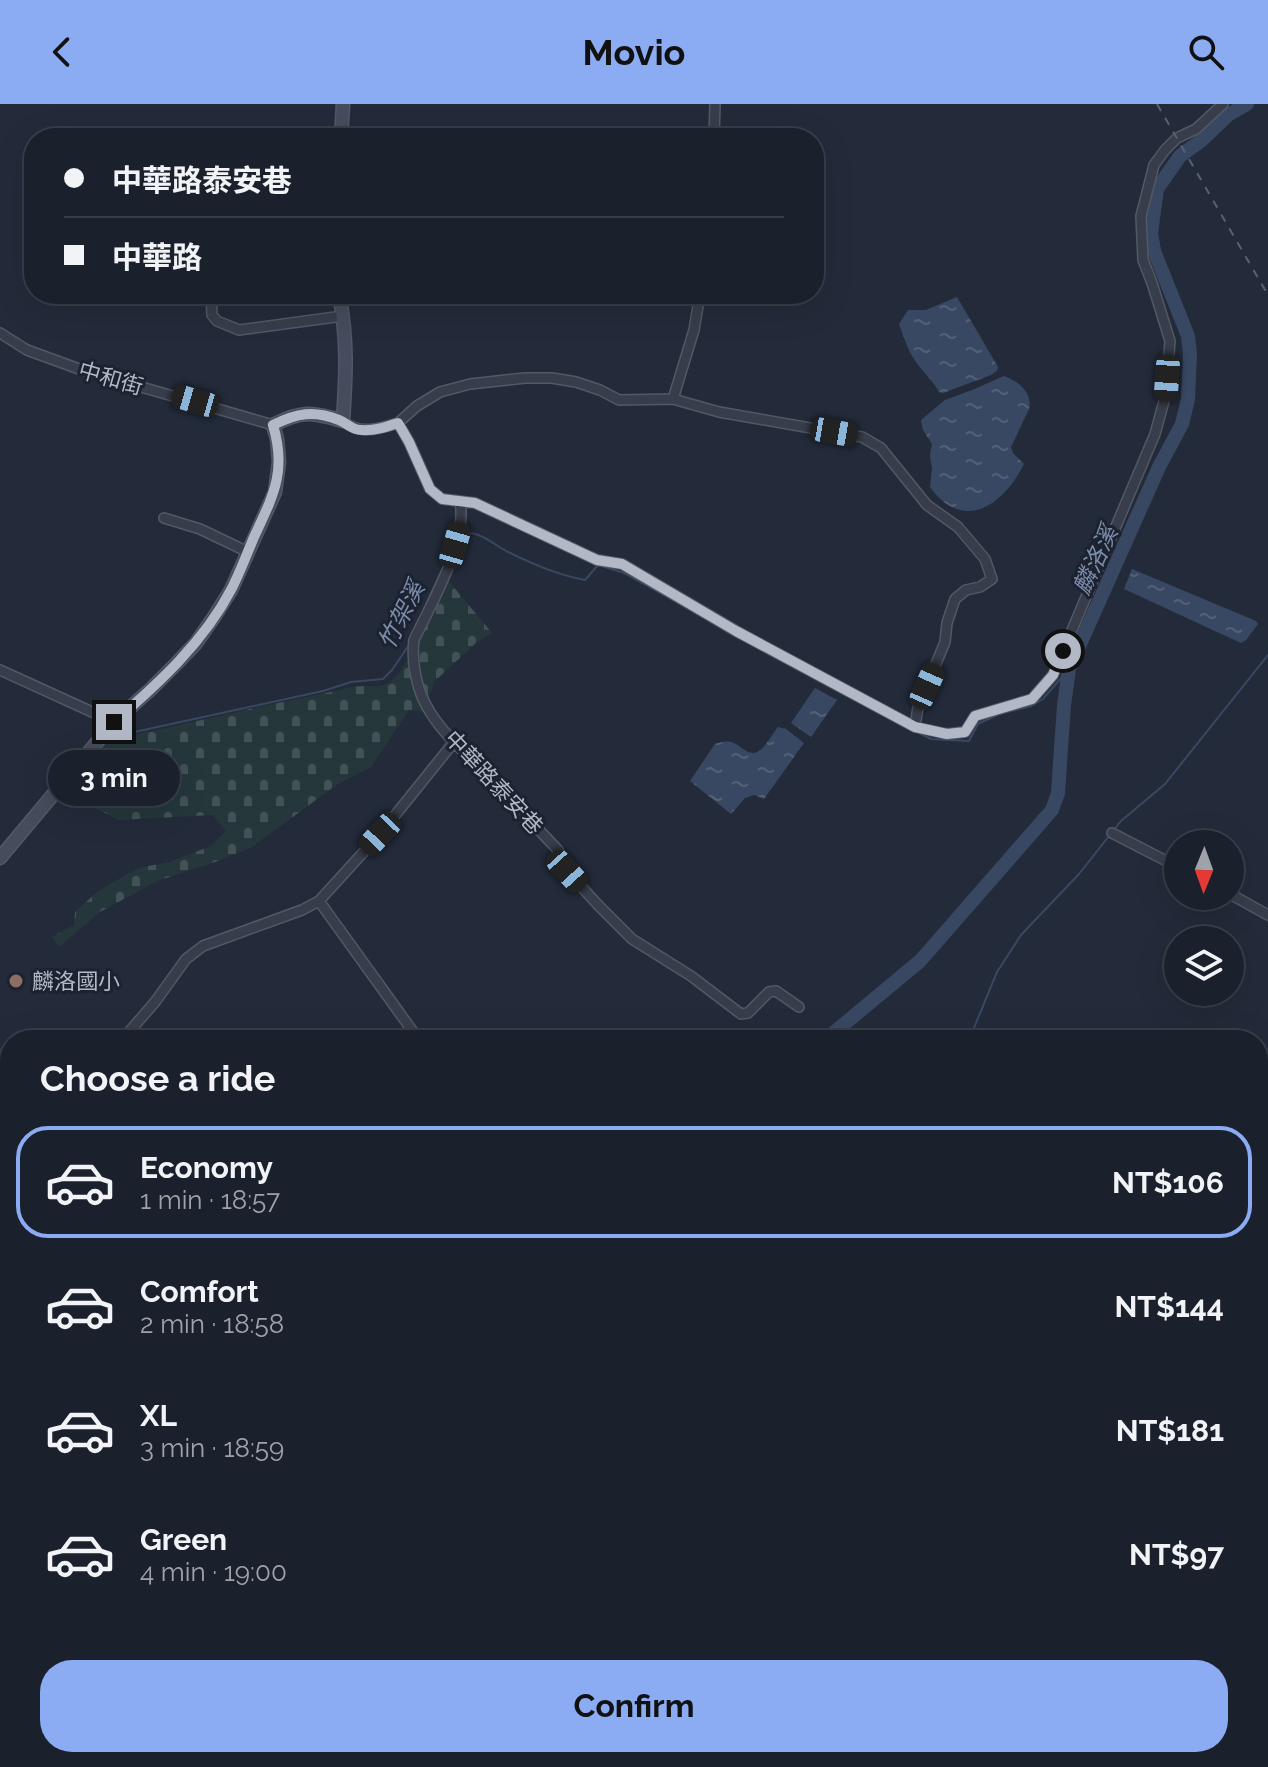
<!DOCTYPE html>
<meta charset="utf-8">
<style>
:root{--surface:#1a202c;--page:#232834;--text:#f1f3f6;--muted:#9fa3a9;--line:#383e48;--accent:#8babf2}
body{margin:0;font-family:Raleway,"Noto Sans TC",sans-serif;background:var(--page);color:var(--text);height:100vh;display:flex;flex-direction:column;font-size:30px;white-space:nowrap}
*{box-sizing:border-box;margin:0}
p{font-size:26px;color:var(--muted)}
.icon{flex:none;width:44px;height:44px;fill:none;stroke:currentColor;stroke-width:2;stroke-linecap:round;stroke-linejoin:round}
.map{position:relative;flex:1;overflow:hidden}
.side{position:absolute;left:0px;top:926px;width:1268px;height:738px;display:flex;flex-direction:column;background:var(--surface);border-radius:32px 32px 0 0;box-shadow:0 8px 32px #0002,0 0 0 2px var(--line)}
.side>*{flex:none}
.guide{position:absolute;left:24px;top:24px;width:800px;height:176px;border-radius:32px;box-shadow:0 8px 32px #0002,0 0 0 2px var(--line);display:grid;align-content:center;height:176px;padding:0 40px;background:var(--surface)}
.needle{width:52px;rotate:181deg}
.controls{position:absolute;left:1164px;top:726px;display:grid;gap:16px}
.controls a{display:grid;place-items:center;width:80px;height:80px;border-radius:50%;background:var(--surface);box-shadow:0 8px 32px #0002,0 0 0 2px var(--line);font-size:40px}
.end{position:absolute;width:36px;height:36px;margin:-18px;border:10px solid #b2b8c6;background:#111;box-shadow:0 0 0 4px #111}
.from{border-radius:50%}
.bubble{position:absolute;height:56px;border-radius:28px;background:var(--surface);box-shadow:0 8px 32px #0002,0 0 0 2px var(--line);font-size:26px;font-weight:700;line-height:56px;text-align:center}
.car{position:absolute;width:24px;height:48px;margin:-24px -12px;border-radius:10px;box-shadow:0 0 6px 2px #0007;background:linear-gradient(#222 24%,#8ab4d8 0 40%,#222 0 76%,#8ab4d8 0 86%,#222 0)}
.guide b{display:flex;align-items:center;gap:28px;height:76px;font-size:30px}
.guide b+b{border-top:2px solid var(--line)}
.guide i{width:20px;height:20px;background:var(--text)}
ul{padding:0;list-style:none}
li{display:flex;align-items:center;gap:24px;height:112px;margin:0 16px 12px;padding:0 24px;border:4px solid transparent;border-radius:32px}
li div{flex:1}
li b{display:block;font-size:30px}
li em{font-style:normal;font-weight:700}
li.selected{border-color:var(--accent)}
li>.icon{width:72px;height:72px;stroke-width:1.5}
h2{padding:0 40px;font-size:36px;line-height:96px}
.button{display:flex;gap:16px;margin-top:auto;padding:16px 40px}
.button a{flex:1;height:92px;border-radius:32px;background:var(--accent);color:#111;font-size:32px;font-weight:700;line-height:92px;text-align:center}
header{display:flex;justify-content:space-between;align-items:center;height:104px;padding:0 40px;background:var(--accent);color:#111;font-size:36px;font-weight:700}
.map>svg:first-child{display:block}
.cemetery{fill:url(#cemetery-stones)}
.water{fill:url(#water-ripples)}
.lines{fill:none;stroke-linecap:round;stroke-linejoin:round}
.stream{stroke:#394862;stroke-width:2}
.river{stroke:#394862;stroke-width:14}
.street-casing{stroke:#525865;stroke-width:12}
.secondary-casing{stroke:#525865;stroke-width:15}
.street{stroke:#373d4a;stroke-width:9}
.secondary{stroke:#454c5d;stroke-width:12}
.rail{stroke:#596171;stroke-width:2;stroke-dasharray:8 8;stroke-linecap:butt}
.route{stroke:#b2b8c6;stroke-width:10}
.education-dot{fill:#8d6e63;stroke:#1c222f;stroke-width:3}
.labels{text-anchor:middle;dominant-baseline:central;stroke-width:6;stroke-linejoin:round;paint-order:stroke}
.street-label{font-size:22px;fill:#b2b8c6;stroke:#1c222f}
.poi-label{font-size:22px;fill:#b2b8c6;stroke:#1c222f;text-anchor:start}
.water-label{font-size:24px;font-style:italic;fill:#7c8dac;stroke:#1c222f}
</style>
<header><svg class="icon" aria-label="back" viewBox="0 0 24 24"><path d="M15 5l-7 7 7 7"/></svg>Movio<svg class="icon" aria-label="search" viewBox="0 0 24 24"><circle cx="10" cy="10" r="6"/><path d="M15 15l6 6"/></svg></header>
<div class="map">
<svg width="1268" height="1663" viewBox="0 0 1268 1663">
<defs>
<pattern id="cemetery-stones" width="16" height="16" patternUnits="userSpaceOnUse" patternTransform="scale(2)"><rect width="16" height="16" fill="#25373b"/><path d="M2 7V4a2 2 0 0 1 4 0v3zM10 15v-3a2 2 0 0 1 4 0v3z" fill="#425256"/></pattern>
<pattern id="water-ripples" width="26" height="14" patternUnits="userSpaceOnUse" patternTransform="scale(2)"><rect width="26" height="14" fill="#394862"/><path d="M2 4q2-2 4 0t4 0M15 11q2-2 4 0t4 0" fill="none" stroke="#536077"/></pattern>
</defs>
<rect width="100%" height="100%" fill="#232b3a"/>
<path class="cemetery" d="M442,469L492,529L477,538L434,578L424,608L409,606L371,663L339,679L252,743L215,758L157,777L100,808L59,843L52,833L74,821L75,808L97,788L138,764L169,758L211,742L226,727L213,711L119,716L93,703L54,695L101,636C156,628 209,614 263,602C291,596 319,591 347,584C360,580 377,585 389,579C410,567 433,493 442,469Z"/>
<path class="water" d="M957,193L998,263L997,267L991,271L943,289L939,288C934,278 926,271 919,262C909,250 904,234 899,220L908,206H926Z
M1004,272C1018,277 1033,289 1029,305L1011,343L1013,349L1024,360C1004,400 964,430 930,383L932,365L930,351L932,340L923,326L921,316L945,296L972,286Z
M1132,465L1256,517L1258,520L1246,536L1241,539L1124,485Z
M815,584L837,596L811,633L791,619Z
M778,623L786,625L804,639L764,695L754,691L745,694L731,710L690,677L715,640C721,638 727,636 734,639C741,642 748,652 757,648C765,645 772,630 778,623Z"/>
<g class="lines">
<path class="stream" d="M463,429C480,427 493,440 508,448C530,459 561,472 585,476L598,461L624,469L705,514
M427,499L439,472
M813,573L899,619
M915,627L931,635L969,637L978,620L999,610L1031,602L1043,595L1069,565
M107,634L323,587L351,578L383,575L392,566L409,541
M1113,727L1121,717L1165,680L1268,551
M969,936L997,868L1021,831L1079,770L1109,732
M1258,1300L1268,1286
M629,1663L633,1654"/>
<path class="river" d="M825,936L920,857L1052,706L1058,689L1064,601L1069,565L1159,363L1182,320L1188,295L1190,250L1188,232L1154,147L1151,129L1157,85L1180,52L1202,36L1228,11L1247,0
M576,1663L577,1654"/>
<defs>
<path id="street" d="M714,34L715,0
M211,190L212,211L217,217L239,226L343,212
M700,190L694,226L673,295L719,308L862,333L881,344L927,401L958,423L985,455L992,475L980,483L966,486L955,495L947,519L945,538L918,603L915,623
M0,229L27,246L79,265L273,321
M343,317C359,331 379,325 398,319L409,338L430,385L442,395L475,399L597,456L622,460L736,527L915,623L947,630L965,628L975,612L1032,595L1053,571L1155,330L1166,290L1170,237L1152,179L1143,156L1141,112L1154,61L1165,46L1177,34L1196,25L1223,0
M398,319L417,302L440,288L470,280L525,274H552L576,278L600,286L619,296L673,295
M460,398C468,437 431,500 414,536C411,559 417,588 430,608C443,629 463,647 480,664C506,691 532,719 558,746L567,767L598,801L632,835L691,872L741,910L748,909L769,888L776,887L799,903
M164,414L200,425L248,448
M0,566L114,618
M1112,729L1178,763
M1230,790L1268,811
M319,797L419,936
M122,936L155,898L186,855L203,842L302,806L319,797L380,730L454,638
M400,936L410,924
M0,1066L10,1055
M0,1292L10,1298
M1258,1518L1268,1520"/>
<path id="secondary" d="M341,34L343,0
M0,754L114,618L151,585L177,559L196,539L214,513L231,486L275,388L279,358L277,335L273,321C302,306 312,308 343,317C346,271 348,236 339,190
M1258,1462L1268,1453
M1042,1663L1052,1654"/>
</defs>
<use href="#street" class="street-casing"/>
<use href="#secondary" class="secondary-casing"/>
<use href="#street" class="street"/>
<use href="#secondary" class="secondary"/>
<path class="rail" d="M1157,0L1268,191"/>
</g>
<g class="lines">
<path class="route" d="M114,618C159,579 204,538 232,484C240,468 247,450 254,433C273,392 287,368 273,321C297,309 314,306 339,316C347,319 352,326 361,326C374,327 386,323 398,319L409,338L430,385L442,395L475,399L597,456L622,460L736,527L915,623L947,630L965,628L975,612L1032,595L1053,571L1063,547"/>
</g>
<circle class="education-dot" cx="16" cy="877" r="8"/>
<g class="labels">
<g class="street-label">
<text transform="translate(111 274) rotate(16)">中和街</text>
<text transform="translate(494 678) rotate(47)">中華路泰安巷</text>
</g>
<g class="poi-label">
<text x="32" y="877">麟洛國小</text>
</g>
<g class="water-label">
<text transform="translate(1095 456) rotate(-65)">麟洛溪</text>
<text transform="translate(401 511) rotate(-63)">竹架溪</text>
</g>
</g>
</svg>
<div class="controls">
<a><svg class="needle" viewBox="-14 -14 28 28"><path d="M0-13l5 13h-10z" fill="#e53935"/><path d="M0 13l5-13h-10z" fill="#9fa3a9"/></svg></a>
<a><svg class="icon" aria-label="layers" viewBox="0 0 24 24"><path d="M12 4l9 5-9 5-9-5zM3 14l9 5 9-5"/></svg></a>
</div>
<i class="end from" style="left:1063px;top:547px"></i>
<i class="end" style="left:114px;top:618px"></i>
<div class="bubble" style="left:48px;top:646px;width:132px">3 min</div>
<i class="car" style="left:1167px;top:274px;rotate:184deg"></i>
<i class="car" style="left:195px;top:297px;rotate:286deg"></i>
<i class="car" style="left:834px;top:328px;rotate:100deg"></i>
<i class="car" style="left:455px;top:441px;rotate:16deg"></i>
<i class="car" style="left:927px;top:582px;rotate:24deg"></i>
<i class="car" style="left:380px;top:730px;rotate:223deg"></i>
<i class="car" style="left:567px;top:767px;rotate:138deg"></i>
<div class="guide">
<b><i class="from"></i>中華路泰安巷</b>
<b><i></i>中華路</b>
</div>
<section class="side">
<h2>Choose a ride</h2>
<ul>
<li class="selected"><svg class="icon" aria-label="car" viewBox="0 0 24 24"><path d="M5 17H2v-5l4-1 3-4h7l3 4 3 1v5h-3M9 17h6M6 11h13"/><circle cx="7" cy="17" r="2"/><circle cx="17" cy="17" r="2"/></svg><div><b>Economy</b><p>1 min · 18:57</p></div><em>NT$106</em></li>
<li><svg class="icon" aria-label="car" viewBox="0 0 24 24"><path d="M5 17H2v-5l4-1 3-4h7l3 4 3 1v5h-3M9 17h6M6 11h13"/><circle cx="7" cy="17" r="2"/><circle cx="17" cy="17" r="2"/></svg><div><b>Comfort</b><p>2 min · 18:58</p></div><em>NT$144</em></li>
<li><svg class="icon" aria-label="car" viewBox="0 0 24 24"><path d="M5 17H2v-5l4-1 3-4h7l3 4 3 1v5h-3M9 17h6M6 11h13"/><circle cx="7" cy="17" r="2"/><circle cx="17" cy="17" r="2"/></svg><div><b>XL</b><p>3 min · 18:59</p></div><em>NT$181</em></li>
<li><svg class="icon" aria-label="car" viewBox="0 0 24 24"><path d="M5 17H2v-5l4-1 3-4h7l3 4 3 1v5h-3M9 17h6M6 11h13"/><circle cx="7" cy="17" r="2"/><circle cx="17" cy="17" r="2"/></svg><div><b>Green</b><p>4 min · 19:00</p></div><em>NT$97</em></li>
</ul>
<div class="button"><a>Confirm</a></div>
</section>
</div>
